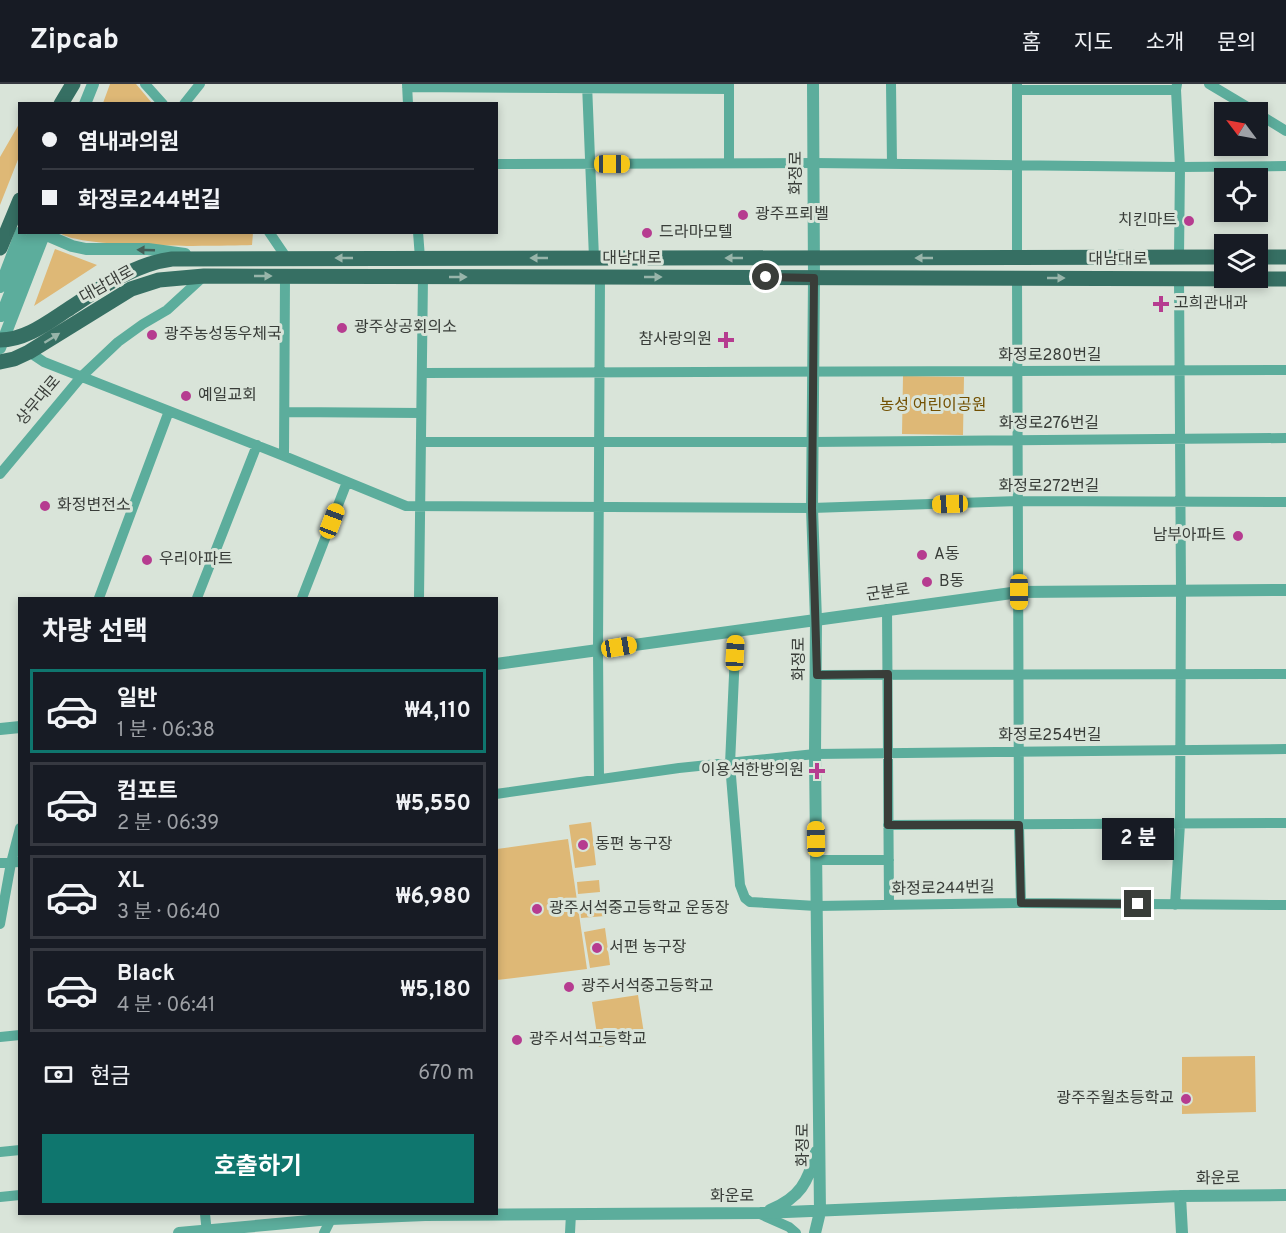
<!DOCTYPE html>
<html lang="ko">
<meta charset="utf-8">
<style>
:root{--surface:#171b24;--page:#242831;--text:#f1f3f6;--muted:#9ea1a6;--line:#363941;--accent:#0f766e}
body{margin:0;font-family:Overpass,"Noto Sans KR",sans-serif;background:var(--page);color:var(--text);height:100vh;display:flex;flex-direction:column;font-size:22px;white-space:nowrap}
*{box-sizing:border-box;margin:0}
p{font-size:20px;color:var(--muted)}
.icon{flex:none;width:33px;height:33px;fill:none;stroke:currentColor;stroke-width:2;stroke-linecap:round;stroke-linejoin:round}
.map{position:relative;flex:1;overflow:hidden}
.details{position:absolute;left:18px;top:513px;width:480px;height:618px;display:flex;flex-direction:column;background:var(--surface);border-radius:0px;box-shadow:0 3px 9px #0003}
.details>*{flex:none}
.top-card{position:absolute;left:18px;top:18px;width:480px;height:132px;border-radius:0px;box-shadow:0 3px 9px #0003;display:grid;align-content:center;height:132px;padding:0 24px;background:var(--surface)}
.needle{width:39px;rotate:302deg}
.controls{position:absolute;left:1214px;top:18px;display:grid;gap:12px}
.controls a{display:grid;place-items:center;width:54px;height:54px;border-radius:0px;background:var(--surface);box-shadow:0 3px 9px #0003;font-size:30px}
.end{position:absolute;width:27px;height:27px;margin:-14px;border:8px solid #393d39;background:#fff;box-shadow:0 0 0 3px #fff}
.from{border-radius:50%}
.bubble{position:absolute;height:42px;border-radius:0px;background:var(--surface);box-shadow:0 3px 9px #0003;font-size:20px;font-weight:700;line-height:42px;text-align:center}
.car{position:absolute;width:18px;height:36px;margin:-18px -9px;border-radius:8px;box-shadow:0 0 4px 2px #0007;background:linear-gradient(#f5c518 24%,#345 0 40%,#f5c518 0 76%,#345 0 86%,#f5c518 0)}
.top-card b{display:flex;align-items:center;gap:21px;height:57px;font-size:22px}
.top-card b+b{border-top:2px solid var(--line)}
.top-card i{width:15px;height:15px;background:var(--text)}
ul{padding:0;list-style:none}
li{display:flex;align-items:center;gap:18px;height:84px;margin:0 12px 9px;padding:0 12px;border:3px solid var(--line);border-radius:0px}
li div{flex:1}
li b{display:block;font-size:22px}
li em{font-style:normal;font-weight:700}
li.selected{border-color:var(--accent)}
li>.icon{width:54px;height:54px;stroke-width:1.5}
h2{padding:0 24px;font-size:27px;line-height:72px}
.pay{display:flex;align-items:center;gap:15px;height:66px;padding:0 24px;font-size:22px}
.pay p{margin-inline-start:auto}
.button{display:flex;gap:12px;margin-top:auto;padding:12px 24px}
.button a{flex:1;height:69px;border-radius:0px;background:var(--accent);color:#fff;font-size:24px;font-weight:700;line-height:69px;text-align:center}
header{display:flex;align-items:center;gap:36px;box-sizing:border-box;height:84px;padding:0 30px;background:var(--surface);border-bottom:2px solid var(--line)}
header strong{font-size:28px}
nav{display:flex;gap:33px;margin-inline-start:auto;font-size:21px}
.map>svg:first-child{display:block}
.green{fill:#deb876}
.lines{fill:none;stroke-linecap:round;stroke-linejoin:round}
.minor{stroke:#5cad9c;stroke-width:10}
.tertiary{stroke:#5cad9c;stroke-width:12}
.primary{stroke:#366f63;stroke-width:15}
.oneway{fill:#445f57}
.oneway2{fill:#98b5aa}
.route{stroke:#393d39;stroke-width:8}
.poi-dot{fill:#b63c90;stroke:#d9e4d9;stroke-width:2}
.labels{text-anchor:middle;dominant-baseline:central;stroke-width:6;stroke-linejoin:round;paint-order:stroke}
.street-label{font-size:16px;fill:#393d39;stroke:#d9e4d9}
.poi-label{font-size:16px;fill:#393d39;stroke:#d9e4d9;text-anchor:start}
.park-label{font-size:16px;fill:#725002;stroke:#d9e4d9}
</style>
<header>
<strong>Zipcab</strong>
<nav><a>홈</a><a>지도</a><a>소개</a><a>문의</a></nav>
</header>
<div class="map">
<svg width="1286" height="1149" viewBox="0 0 1286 1149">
<rect width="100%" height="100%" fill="#d9e4d9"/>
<path class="green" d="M110,0H136L152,19H103Z
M19,40V73L0,121V73Z
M60,149H253L252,161C219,162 81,165 60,149Z
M55,165L97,181L34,222Z
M903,292L964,293L963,351L902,350Z
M591,738L596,781L575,784L569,741Z
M568,755L587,885L497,896V765Z
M599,796L600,808L578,810L577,798Z
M604,820L605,832L581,834L580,822Z
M605,844L610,881L590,884L584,848Z
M638,911L645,956L599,963L592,918Z
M1255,972L1256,1028L1182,1030V973Z"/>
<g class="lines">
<path class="minor" d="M145,0L163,20
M407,0L408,20
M587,0L594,174
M729,0V79
M891,0L892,80
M1017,0V173
M1177,0L1176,6L1180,83L1179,173
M1209,0L1256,28
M407,3L729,5
M1017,6H1176
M184,20L200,0
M1257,29L1286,47
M496,80L814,79L1180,83L1286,82
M269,148L286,173
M418,148L420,174
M1017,194L1019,741L1021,819
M29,268L44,278L284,372L406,422L812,424L1019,417L1286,418
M423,289L1286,286
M286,328L421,329
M422,358H812L1286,354
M284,372L285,192
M0,390L81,293L118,258L143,240L167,226L204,192
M99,514L169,327
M197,514L257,361
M302,514L347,398
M419,514L423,192
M887,525L889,820
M736,547L730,680L740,801L745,814L750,818L816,822L1021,819L1286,821
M817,591L1286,590
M599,695L598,566L600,193
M496,710L679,684L815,670L1286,665
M888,741L1286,739
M816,776H889
M0,779L20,778
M1175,821L1180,740L1181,506L1179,194
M0,840L11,779L20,744
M0,953L20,951
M0,1068L20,1066
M0,1113L20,1111
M205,1130L207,1149
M760,1130L789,1143L796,1149
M324,1149L331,1135L330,1130
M570,1149L571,1130"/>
<path class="tertiary" d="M813,0L814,194L812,424L816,536L815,670L820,1128L815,1149
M85,20L93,0
M44,150L72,162L86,165H148L185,170
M0,203L21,148
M1,232L34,148
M0,264L45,148
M496,580L1019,508L1286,506
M0,645L20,643
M1180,1112L1182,1149
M770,1126C800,1114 808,1098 816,1068
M179,1149L331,1135L425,1131L760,1129L1180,1112L1286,1111"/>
<path class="primary" d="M61,20L73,0
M0,164L20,116
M1257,173H1286
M0,256C25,256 47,239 67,226C99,205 133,180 172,175L1224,173
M0,278L14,275L29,268L131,205L159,196L204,192L1286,195"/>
</g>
<defs><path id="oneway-solid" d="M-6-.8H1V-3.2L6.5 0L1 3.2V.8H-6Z" transform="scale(1.5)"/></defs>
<use class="oneway" href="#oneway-solid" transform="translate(146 166) rotate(-178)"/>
<g class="oneway2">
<use href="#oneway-solid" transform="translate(344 174) rotate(-180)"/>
<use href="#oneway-solid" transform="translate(539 174) rotate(180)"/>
<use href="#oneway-solid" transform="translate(734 174) rotate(180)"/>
<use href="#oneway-solid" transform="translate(924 174) rotate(180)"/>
<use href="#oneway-solid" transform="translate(263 192)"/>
<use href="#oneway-solid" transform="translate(458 193)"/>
<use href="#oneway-solid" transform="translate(653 193)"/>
<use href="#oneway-solid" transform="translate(1056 194)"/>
<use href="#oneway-solid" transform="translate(52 254) rotate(-32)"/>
</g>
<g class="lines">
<path class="route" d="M766,193L814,194L812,424L817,591L888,590V741H1019L1021,819L1138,820"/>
</g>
<g class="poi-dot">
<circle cx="743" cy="131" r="6"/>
<circle cx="1189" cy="137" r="6"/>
<circle cx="647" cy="149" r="6"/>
<path d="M1158 211h6v6h6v6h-6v6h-6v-6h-6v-6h6z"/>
<circle cx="342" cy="244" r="6"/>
<circle cx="152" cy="251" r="6"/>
<path d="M723 247h6v6h6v6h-6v6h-6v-6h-6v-6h6z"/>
<circle cx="186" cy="312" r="6"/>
<circle cx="45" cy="422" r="6"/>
<circle cx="1238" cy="452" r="6"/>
<circle cx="922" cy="471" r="6"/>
<circle cx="147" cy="476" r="6"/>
<circle cx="927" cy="498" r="6"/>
<path d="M814 678h6v6h6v6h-6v6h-6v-6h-6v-6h6z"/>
<circle cx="583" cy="761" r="6"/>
<circle cx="537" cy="825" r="6"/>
<circle cx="597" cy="864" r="6"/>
<circle cx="569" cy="903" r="6"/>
<circle cx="517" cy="956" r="6"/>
<circle cx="1186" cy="1015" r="6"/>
</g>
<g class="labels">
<g class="street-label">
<text transform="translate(797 89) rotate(-90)">화정로</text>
<text x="632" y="175">대남대로</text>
<text x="1118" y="176">대남대로</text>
<text transform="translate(107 201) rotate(-29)">대남대로</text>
<text x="1050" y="272">화정로280번길</text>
<text transform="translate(39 317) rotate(-50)">상무대로</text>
<text x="1049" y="340">화정로276번길</text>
<text x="1049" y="403">화정로272번길</text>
<text transform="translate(888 509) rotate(-8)">군분로</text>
<text transform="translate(800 575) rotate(-90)">화정로</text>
<text x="1050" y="652">화정로254번길</text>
<text transform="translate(943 805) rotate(-1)">화정로244번길</text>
<text transform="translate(804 1061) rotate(-90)">화정로</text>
<text transform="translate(1218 1095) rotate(-1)">화운로</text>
<text x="732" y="1113">화운로</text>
</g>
<g class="poi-label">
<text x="755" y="131">광주프뢰벨</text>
<text x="1177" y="137" text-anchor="end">치킨마트</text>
<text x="659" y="149">드라마모텔</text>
<text x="1174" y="220">고희관내과</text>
<text x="354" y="244">광주상공회의소</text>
<text x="164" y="251">광주농성동우체국</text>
<text x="712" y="256" text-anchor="end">참사랑의원</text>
<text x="198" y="312">예일교회</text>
<text x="57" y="422">화정변전소</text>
<text x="1226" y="452" text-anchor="end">남부아파트</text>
<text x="934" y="471">A동</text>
<text x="159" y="476">우리아파트</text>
<text x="939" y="498">B동</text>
<text x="804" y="687" text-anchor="end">이용석한방의원</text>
<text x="595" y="761">동편 농구장</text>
<text x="549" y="825">광주서석중고등학교 운동장</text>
<text x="609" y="864">서편 농구장</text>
<text x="581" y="903">광주서석중고등학교</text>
<text x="529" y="956">광주서석고등학교</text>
<text x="1174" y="1015" text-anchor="end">광주주월초등학교</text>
</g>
<g class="park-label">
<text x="933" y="322">농성 어린이공원</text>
</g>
</g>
</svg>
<div class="controls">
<a><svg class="needle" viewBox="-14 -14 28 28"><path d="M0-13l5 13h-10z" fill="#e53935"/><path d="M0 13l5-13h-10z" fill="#9ea1a6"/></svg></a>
<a><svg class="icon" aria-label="locate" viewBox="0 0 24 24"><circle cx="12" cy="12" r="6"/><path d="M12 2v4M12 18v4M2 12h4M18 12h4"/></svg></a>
<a><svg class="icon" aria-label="layers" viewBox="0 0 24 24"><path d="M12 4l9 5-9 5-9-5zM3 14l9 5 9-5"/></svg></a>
</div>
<i class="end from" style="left:766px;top:193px"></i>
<i class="end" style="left:1138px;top:820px"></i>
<div class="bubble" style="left:1102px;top:734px;width:72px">2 분</div>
<i class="car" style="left:612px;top:80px;rotate:90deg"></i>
<i class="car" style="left:950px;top:420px;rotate:268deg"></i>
<i class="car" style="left:332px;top:437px;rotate:21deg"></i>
<i class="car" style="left:1019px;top:508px;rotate:180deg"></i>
<i class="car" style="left:619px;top:563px;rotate:81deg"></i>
<i class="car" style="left:735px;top:569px;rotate:3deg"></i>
<i class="car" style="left:816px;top:755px;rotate:359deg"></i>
<div class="top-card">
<b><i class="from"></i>염내과의원</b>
<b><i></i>화정로244번길</b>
</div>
<section class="details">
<h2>차량 선택</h2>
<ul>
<li class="selected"><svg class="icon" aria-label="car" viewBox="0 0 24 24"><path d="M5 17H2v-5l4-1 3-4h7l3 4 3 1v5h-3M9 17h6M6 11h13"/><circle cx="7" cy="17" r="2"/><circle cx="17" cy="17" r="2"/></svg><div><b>일반</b><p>1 분 · 06:38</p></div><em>₩4,110</em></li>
<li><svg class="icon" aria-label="car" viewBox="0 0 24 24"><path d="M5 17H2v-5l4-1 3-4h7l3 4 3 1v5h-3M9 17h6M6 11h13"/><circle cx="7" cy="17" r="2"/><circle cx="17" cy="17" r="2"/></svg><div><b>컴포트</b><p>2 분 · 06:39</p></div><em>₩5,550</em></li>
<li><svg class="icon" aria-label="car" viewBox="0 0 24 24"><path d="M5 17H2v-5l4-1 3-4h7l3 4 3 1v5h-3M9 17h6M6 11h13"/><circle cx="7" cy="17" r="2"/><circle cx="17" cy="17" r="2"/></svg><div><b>XL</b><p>3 분 · 06:40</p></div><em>₩6,980</em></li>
<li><svg class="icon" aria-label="car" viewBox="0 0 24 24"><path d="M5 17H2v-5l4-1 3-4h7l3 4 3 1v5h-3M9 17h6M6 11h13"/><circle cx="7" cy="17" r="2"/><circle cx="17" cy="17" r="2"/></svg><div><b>Black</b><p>4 분 · 06:41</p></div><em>₩5,180</em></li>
</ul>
<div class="pay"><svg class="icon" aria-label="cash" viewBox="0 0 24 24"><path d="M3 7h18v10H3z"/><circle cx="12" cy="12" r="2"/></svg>현금<p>670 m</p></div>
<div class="button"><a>호출하기</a></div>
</section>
</div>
